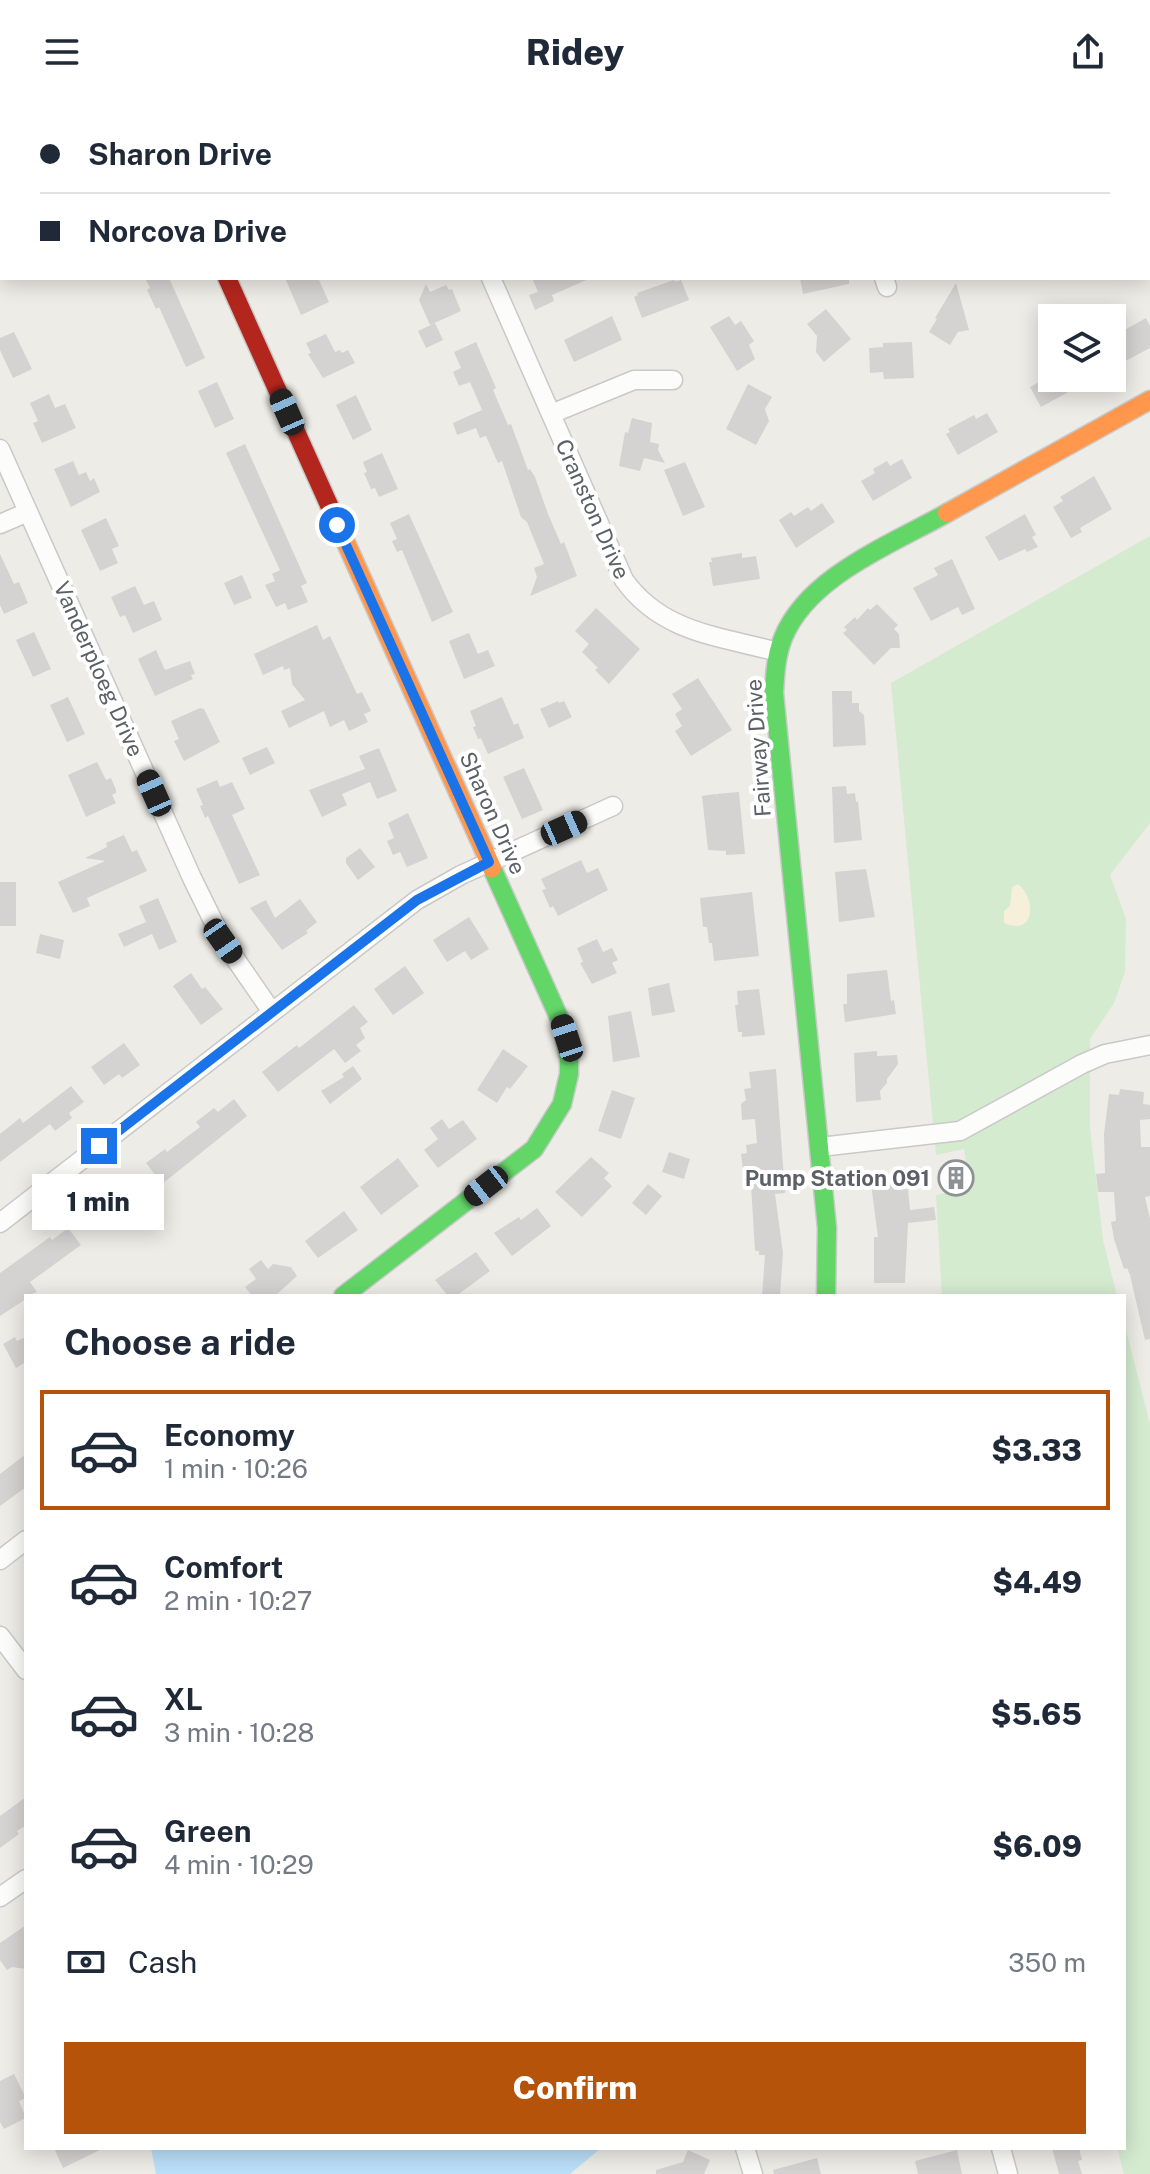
<!DOCTYPE html>
<meta charset="utf-8">
<style>
:root{--surface:#fff;--page:#f2f2f3;--text:#1f2937;--muted:#747a83;--line:#e0e1e3;--accent:#b45309}
body{margin:0;font-family:"Public Sans",sans-serif;background:var(--page);color:var(--text);height:100vh;display:flex;flex-direction:column;font-size:30px;white-space:nowrap}
*{box-sizing:border-box;margin:0}
p{font-size:26px;color:var(--muted)}
.icon{flex:none;width:44px;height:44px;fill:none;stroke:currentColor;stroke-width:2;stroke-linecap:round;stroke-linejoin:round}
.map{position:relative;flex:1;overflow:hidden}
.panel{position:absolute;left:24px;top:1190px;width:1102px;height:856px;display:flex;flex-direction:column;background:var(--surface);border-radius:0px;box-shadow:0 4px 20px #0003}
.panel>*{flex:none}
.banner{position:absolute;left:0px;top:0px;width:1150px;height:176px;box-shadow:0 4px 20px #0003;display:grid;align-content:center;height:176px;padding:0 40px;background:var(--surface)}
.controls{position:absolute;left:1038px;top:200px;display:grid;gap:16px}
.controls a{display:grid;place-items:center;width:88px;height:88px;border-radius:0px;background:var(--surface);box-shadow:0 4px 20px #0003;font-size:40px}
.end{position:absolute;width:36px;height:36px;margin:-18px;border:10px solid #1a73e8;background:#fff;box-shadow:0 0 0 4px #fff}
.from{border-radius:50%}
.bubble{position:absolute;height:56px;border-radius:0px;background:var(--surface);box-shadow:0 4px 20px #0003;font-size:26px;font-weight:800;line-height:56px;text-align:center}
.car{position:absolute;width:24px;height:48px;margin:-24px -12px;border-radius:10px;box-shadow:0 0 6px 2px #0007;background:linear-gradient(#222 24%,#8ab4d8 0 40%,#222 0 76%,#8ab4d8 0 86%,#222 0)}
.banner b{display:flex;align-items:center;gap:28px;height:76px;font-size:30px}
.banner b+b{border-top:2px solid var(--line)}
.banner i{width:20px;height:20px;background:var(--text)}
ul{padding:0;list-style:none}
li{display:flex;align-items:center;gap:24px;height:120px;margin:0 16px 12px;padding:0 24px;border:4px solid transparent;border-radius:0px}
li div{flex:1}
li b{display:block;font-size:30px}
li em{font-style:normal;font-weight:800}
li.active{border-color:var(--accent)}
li>.icon{width:72px;height:72px;stroke-width:1.5}
h2{padding:0 40px;font-size:36px;line-height:96px}
.pay{display:flex;align-items:center;gap:20px;height:88px;padding:0 40px;font-size:30px}
.pay p{margin-inline-start:auto}
.primary-button{display:flex;gap:16px;margin-top:auto;padding:16px 40px}
.primary-button a{flex:1;height:92px;border-radius:0px;background:var(--accent);color:#fff;font-size:32px;font-weight:800;line-height:92px;text-align:center}
header{display:flex;justify-content:space-between;align-items:center;height:104px;padding:0 40px;background:var(--surface);font-size:36px;font-weight:800}
.map>svg:first-child{display:block}
.green{fill:#d4ebd0}
.sand{fill:#f6efda}
.water{fill:#badff8}
.building{fill:#d4d3d1}
.lines{fill:none;stroke-linecap:round;stroke-linejoin:round}
.street-casing{stroke:#c9c9c9;stroke-width:21}
.fast-casing{stroke:#c8c9c8;stroke-width:21}
.slow-casing{stroke:#c8c9c8;stroke-width:21}
.jam-casing{stroke:#c8c9c8;stroke-width:21}
.street{stroke:#fcfcfb;stroke-width:18}
.fast{stroke:#63d668;stroke-width:18}
.slow{stroke:#ff974d;stroke-width:18}
.jam{stroke:#b3261e;stroke-width:18}
.route{stroke:#1a73e8;stroke-width:10}
.labels{text-anchor:middle;dominant-baseline:central;stroke-width:8;stroke-linejoin:round;paint-order:stroke}
.street-label{font-size:22px;fill:#5b6066;stroke:#fff}
.poi-label{font-size:22px;font-weight:bold;fill:#5b6066;stroke:#fff;text-anchor:end}
</style>
<header><svg class="icon" aria-label="menu" viewBox="0 0 24 24"><path d="M4 6h16M4 12h16M4 18h16"/></svg>Ridey<svg class="icon" aria-label="share" viewBox="0 0 24 24"><path d="M12 15V3M7 8l5-5 5 5M5 13v7h14v-7"/></svg></header>
<div class="map">
<svg width="1150" height="2070" viewBox="0 0 1150 2070">
<rect width="100%" height="100%" fill="#edece7"/>
<path class="green" d="M1150,432V719L1110,771L1126,815L1125,868L1114,899L1090,935V1024L1103,1136L1117,1192H942L936,1091L970,1084L964,1045L936,1051L891,579Z
M1124,1218L1150,1320V2070H1124L1117,2044H1124Z"/>
<path class="sand" d="M1018,780C1037,795 1035,833 1004,819V807L1010,802L1012,783Z"/>
<path class="water" d="M151,2044H601L570,2070H156Z"/>
<path class="building" d="M145,174H169L205,254L186,263L159,203L156,205L147,186L150,184Z
M285,174H318L329,198L301,211Z
M532,174H591L552,191L554,197L535,206L529,191L538,188Z
M800,174H849V180L803,190Z
M674,176L675,178L681,176L689,196L642,214L634,193L638,191L637,189Z
M956,179L969,226L958,228L950,241L929,228L937,215L935,214Z
M426,180L430,188L446,181L449,186L452,185L461,207L430,221L419,196Z
M826,205L851,235L824,258L816,248L817,232L807,220Z
M612,212L622,236L574,258L564,236Z
M729,212L735,221L741,217L754,237L749,241L755,255L737,267L710,223Z
M1146,214L1150,222V244L1118,261L1112,250V233Z
M435,219L443,236L426,244L418,227Z
M14,228L32,265L13,274L0,246V234Z
M326,230L335,248L340,246L342,249L348,246L355,259L323,274L308,250L311,249L306,239Z
M476,238L496,284L493,286L508,321L511,320L528,366L530,365L535,373L548,410L561,440L564,438L577,472L530,492L537,473L534,464L544,460L527,418L521,413L502,357L498,359L486,332L480,334L476,324L457,331L453,319L482,306L470,278L459,282L453,268L461,264L454,248Z
M912,238L914,274L884,275L883,268L870,269L869,244L883,243V239Z
M1046,274H1094L1041,303L1030,283Z
M217,278L234,315L215,324L198,287Z
M748,280L772,293L765,305L769,317L756,341L726,325Z
M49,290L55,304L65,300L76,324L42,339L33,319L38,317L30,299Z
M356,291L372,326L353,336L336,301Z
M987,309L998,328L958,351L946,330L950,328L948,325L974,311L976,315Z
M632,314L652,319L650,338L659,340L658,346L665,359L644,354L640,367L619,362L625,328L628,329Z
M245,340L307,479L301,482L308,498L288,506L285,499L276,503L265,481L275,477L272,470L280,466L226,349Z
M382,349L398,385L379,393L375,384L371,385L364,369L367,368L363,358Z
M902,355L912,374L873,397L861,377L875,369L873,365L887,357L890,362Z
M73,357L79,371L86,368L90,377L94,374L100,388L71,403L54,365Z
M685,358L705,403L683,412L664,366Z
M1094,372L1112,405L1080,424L1082,428L1071,434L1053,403L1063,397L1060,393Z
M822,399L835,418L796,444L779,416L791,408L794,412L808,403L811,407Z
M409,410L453,508L432,518L402,446L397,448L392,437L397,435L390,419Z
M1025,410L1036,431L1032,433L1038,443L1027,448L1025,445L999,457L985,433Z
M106,414L119,442L112,445L118,459L100,467L81,426Z
M742,449V454L756,452L760,475L713,482L709,458H712L711,454Z
M0,450L14,480L19,478L28,499L4,510L0,501Z
M952,455L975,505L962,511L958,503L931,517L913,484L938,471L934,464Z
M242,471L252,494L234,501L224,479Z
M135,482L144,501L154,497L162,516L133,529L125,511L120,513L111,493Z
M877,500L898,521L894,525L899,530L900,544H891L874,561L843,529L847,526L844,523L855,513L857,516L868,504L870,506Z
M596,504L640,545L609,580L595,566L598,564L582,548L589,540L575,527Z
M317,521L323,536L330,532L357,590L362,588L371,607L364,610L368,618L349,627L344,616L330,623L324,607L289,624L281,607L305,596L292,580L290,564L284,566L283,562L263,571L254,550Z
M34,528L51,565L33,573L16,536Z
M469,529L478,550L488,546L495,562L464,575L449,537Z
M156,546L165,566L190,557L195,570L191,571L193,575L155,592L138,555Z
M698,574L732,626L691,652L675,627L682,622L675,610L682,605L672,590Z
M832,587H852V599H859V607L864,611L866,641L833,643Z
M68,593L85,630L67,638L50,601Z
M502,593L514,621L518,619L524,634L488,650L481,634L478,635L473,623L476,622L470,607Z
M558,597L559,599L564,597L572,613L549,624L540,605Z
M200,604L204,605L220,638L184,657L174,637L179,635L171,617Z
M267,643L275,659L250,671L242,654Z
M379,644L397,687L377,695L370,678L342,690L347,701L322,713L309,686L365,665L359,652Z
M97,658L106,676L111,674L116,686V689L112,691L116,699L86,713L68,671Z
M524,664L543,706L522,715L503,673Z
M217,676L220,683L232,678L245,705L232,711L260,771L239,780L208,712L205,714L200,702L203,701L196,685Z
M846,682L847,690L855,689L856,698L858,697L862,736L834,739L832,683Z
M739,688L745,750L726,751V747L708,746L702,692L715,690L718,693L716,690Z
M408,709L428,754L407,763L400,748L393,751L387,737L394,734L388,719Z
M124,731L132,748L137,746L147,767L87,794L90,802L73,809L58,778L105,757L85,754L107,743L106,739Z
M360,744L375,763L358,776L346,759V754Z
M581,756L587,769L598,764L608,786L558,812L553,802L550,804L542,786L546,785L541,775Z
M866,765L875,813L839,818L835,768Z
M0,778H16V822H0Z
M752,788L759,852L714,857L712,839H709L707,823H703L700,794Z
M158,794L177,838L159,846L152,830L124,843L118,830L146,818L139,802Z
M300,795L317,818L306,827L308,829L282,846L250,804L266,796L275,814Z
M469,813L489,845L471,856L465,847L447,858L433,836Z
M40,830L64,836L60,855L36,849Z
M597,835L603,848L612,844L618,856L612,859L617,869L592,880L580,859L583,858L577,844Z
M405,862L424,889L393,911L374,885Z
M887,866L891,897L894,896L896,910L845,918L843,900H847V870Z
M191,869L202,885L205,883L223,905L201,921L173,882Z
M669,879L675,908L652,912L648,884Z
M759,885L765,931L742,933V928H738L735,901H738L737,887Z
M354,901L368,918L360,924L365,934L356,941L361,947L345,959L334,945L278,988L262,968L297,941L299,944Z
M631,907L640,953L613,958L608,912Z
M124,939L140,961L122,974L119,970L104,981L91,963Z
M503,945L528,962L510,985L507,983L497,999L477,986Z
M877,947V952L897,951L898,960L887,975V979L880,987L881,996L856,998L854,949Z
M353,962L362,975L330,1000L321,987L344,973L342,970Z
M776,965L785,1089L775,1090L783,1149L780,1192H762L765,1151H759V1147H755L750,1064L743,1065L741,1050L747,1049L746,1041L757,1039L755,1015L742,1016L741,1000L746,996L744,985L751,984L749,968Z
M71,982L84,998L69,1009L72,1014L55,1027L50,1020L0,1058V1030L20,1014L23,1019Z
M1120,985L1144,988L1143,1000L1150,1001V1015L1140,1016L1141,1043H1150V1092L1145,1093L1150,1115V1235L1145,1236L1130,1171L1127,1164L1124,1165L1114,1135L1111,1118L1116,1117L1114,1088H1098L1096,1070L1105,1069L1104,1030L1109,990L1119,991Z
M612,986L635,994L621,1035L598,1027Z
M234,995L247,1012L162,1080L146,1059L165,1045L167,1048L200,1023L196,1018L214,1004L218,1008Z
M442,1015L449,1025L463,1016L477,1035L438,1064L424,1046L438,1035L430,1024Z
M669,1048L690,1055L684,1075L662,1068Z
M591,1053L609,1069L604,1074L612,1082L582,1113L555,1088Z
M398,1054L419,1082L381,1111L360,1083Z
M894,1070L895,1086L908,1085L910,1106L934,1103L936,1116L908,1119L905,1179H874V1133H878L870,1072Z
M122,1075L138,1095L135,1097L142,1106L124,1119L118,1111L105,1121L92,1104L107,1093L103,1089Z
M648,1080L662,1092L646,1111L632,1099Z
M537,1104L551,1122L512,1152L494,1129L519,1113L521,1116Z
M344,1107L358,1126L318,1154L305,1137Z
M68,1124L81,1141L30,1178L37,1188L26,1192V1195L0,1212V1169L50,1133L52,1136Z
M476,1148L490,1167L456,1192H448L435,1176Z
M261,1156L268,1165L273,1160L291,1163L297,1172L275,1192H252L245,1183L256,1175L249,1165Z
M15,1233L17,1237L26,1233V1258L16,1264L3,1240Z
M26,1350V1383L0,1402V1370Z
M26,1693V1721L17,1727L19,1730L0,1744V1712Z
M26,1821V1865L12,1863L7,1866L0,1856V1839Z
M14,1970L26,1994L19,1997L26,2014L4,2025L0,2018V1977Z
M54,2044H104L63,2064Z
M1052,2044H1079L1082,2056L1078,2057L1082,2070H1059Z
M688,2046L710,2056L704,2070H656V2066L683,2058Z
M957,2046L962,2070H918L915,2057Z
M817,2054L821,2070H774L773,2066Z"/>
<g class="lines">
<defs>
<path id="street" d="M147,0L148,2
M416,0V2
M834,0V2
M92,2L97,0
M0,43L2,42
M491,174L624,476C662,529 719,532 778,548
M884,174L887,183
M551,310L634,276H673
M0,345L192,774L223,837L272,908
M0,420L28,408
M820,1043L960,1027L1082,960L1105,950L1150,941
M0,1119L417,796L461,771L613,702
M0,1456L26,1436
M0,1532L26,1566
M0,1793L26,1775
M745,2044L753,2070
M1001,2044L1008,2070"/>
<path id="fast" d="M343,1192L534,1045L562,1000L569,970V954L561,918L492,764
M826,1192L827,1124L774,589C775,570 776,552 783,534C808,472 892,440 947,409"/>
<path id="slow" d="M329,401L492,764
M947,409L1150,296"/>
<path id="jam" d="M227,174L329,401"/>
</defs>
<use href="#street" class="street-casing"/>
<use href="#fast" class="fast-casing"/>
<use href="#slow" class="slow-casing"/>
<use href="#jam" class="jam-casing"/>
<use href="#street" class="street"/>
<use href="#fast" class="fast"/>
<use href="#slow" class="slow"/>
<use href="#jam" class="jam"/>
</g>
<g class="lines">
<path class="route" d="M99,1042L417,796L489,758L337,421"/>
</g>
<defs>
<symbol id="building-ring" viewBox="-11 -11 22 22"><circle r="9.5" fill="#fff" stroke="#8e9193" stroke-width="1.5"/><path d="M-4-6H4V6H1V3H-1V6H-4ZM-2.5-4.3h1.7v1.8h-1.7ZM.8-4.3h1.7v1.8H.8ZM-2.5-1h1.7V.8h-1.7ZM.8-1h1.7V.8H.8Z" fill="#8e9193"/></symbol>
</defs>
<g fill-rule="evenodd">
<use href="#building-ring" x="936" y="1054" width="40" height="40"/>
</g>
<g class="labels">
<g class="street-label">
<text transform="translate(593 405) rotate(66)">Cranston Drive</text>
<text transform="translate(99 565) rotate(66)">Vanderploeg Drive</text>
<text transform="translate(758 644) rotate(-94)">Fairway Drive</text>
<text transform="translate(493 709) rotate(66)">Sharon Drive</text>
</g>
<g class="poi-label">
<text x="930" y="1074">Pump Station 091</text>
</g>
</g>
</svg>
<div class="controls">
<a><svg class="icon" aria-label="layers" viewBox="0 0 24 24"><path d="M12 4l9 5-9 5-9-5zM3 14l9 5 9-5"/></svg></a>
</div>
<i class="end from" style="left:337px;top:421px"></i>
<i class="end" style="left:99px;top:1042px"></i>
<div class="bubble" style="left:32px;top:1070px;width:132px">1 min</div>
<i class="car" style="left:287px;top:308px;rotate:336deg"></i>
<i class="car" style="left:154px;top:689px;rotate:336deg"></i>
<i class="car" style="left:564px;top:724px;rotate:66deg"></i>
<i class="car" style="left:223px;top:837px;rotate:145deg"></i>
<i class="car" style="left:567px;top:934px;rotate:342deg"></i>
<i class="car" style="left:486px;top:1082px;rotate:232deg"></i>
<div class="banner">
<b><i class="from"></i>Sharon Drive</b>
<b><i></i>Norcova Drive</b>
</div>
<section class="panel">
<h2>Choose a ride</h2>
<ul>
<li class="active"><svg class="icon" aria-label="car" viewBox="0 0 24 24"><path d="M5 17H2v-5l4-1 3-4h7l3 4 3 1v5h-3M9 17h6M6 11h13"/><circle cx="7" cy="17" r="2"/><circle cx="17" cy="17" r="2"/></svg><div><b>Economy</b><p>1 min · 10:26</p></div><em>$3.33</em></li>
<li><svg class="icon" aria-label="car" viewBox="0 0 24 24"><path d="M5 17H2v-5l4-1 3-4h7l3 4 3 1v5h-3M9 17h6M6 11h13"/><circle cx="7" cy="17" r="2"/><circle cx="17" cy="17" r="2"/></svg><div><b>Comfort</b><p>2 min · 10:27</p></div><em>$4.49</em></li>
<li><svg class="icon" aria-label="car" viewBox="0 0 24 24"><path d="M5 17H2v-5l4-1 3-4h7l3 4 3 1v5h-3M9 17h6M6 11h13"/><circle cx="7" cy="17" r="2"/><circle cx="17" cy="17" r="2"/></svg><div><b>XL</b><p>3 min · 10:28</p></div><em>$5.65</em></li>
<li><svg class="icon" aria-label="car" viewBox="0 0 24 24"><path d="M5 17H2v-5l4-1 3-4h7l3 4 3 1v5h-3M9 17h6M6 11h13"/><circle cx="7" cy="17" r="2"/><circle cx="17" cy="17" r="2"/></svg><div><b>Green</b><p>4 min · 10:29</p></div><em>$6.09</em></li>
</ul>
<div class="pay"><svg class="icon" aria-label="cash" viewBox="0 0 24 24"><path d="M3 7h18v10H3z"/><circle cx="12" cy="12" r="2"/></svg>Cash<p>350 m</p></div>
<div class="primary-button"><a>Confirm</a></div>
</section>
</div>
